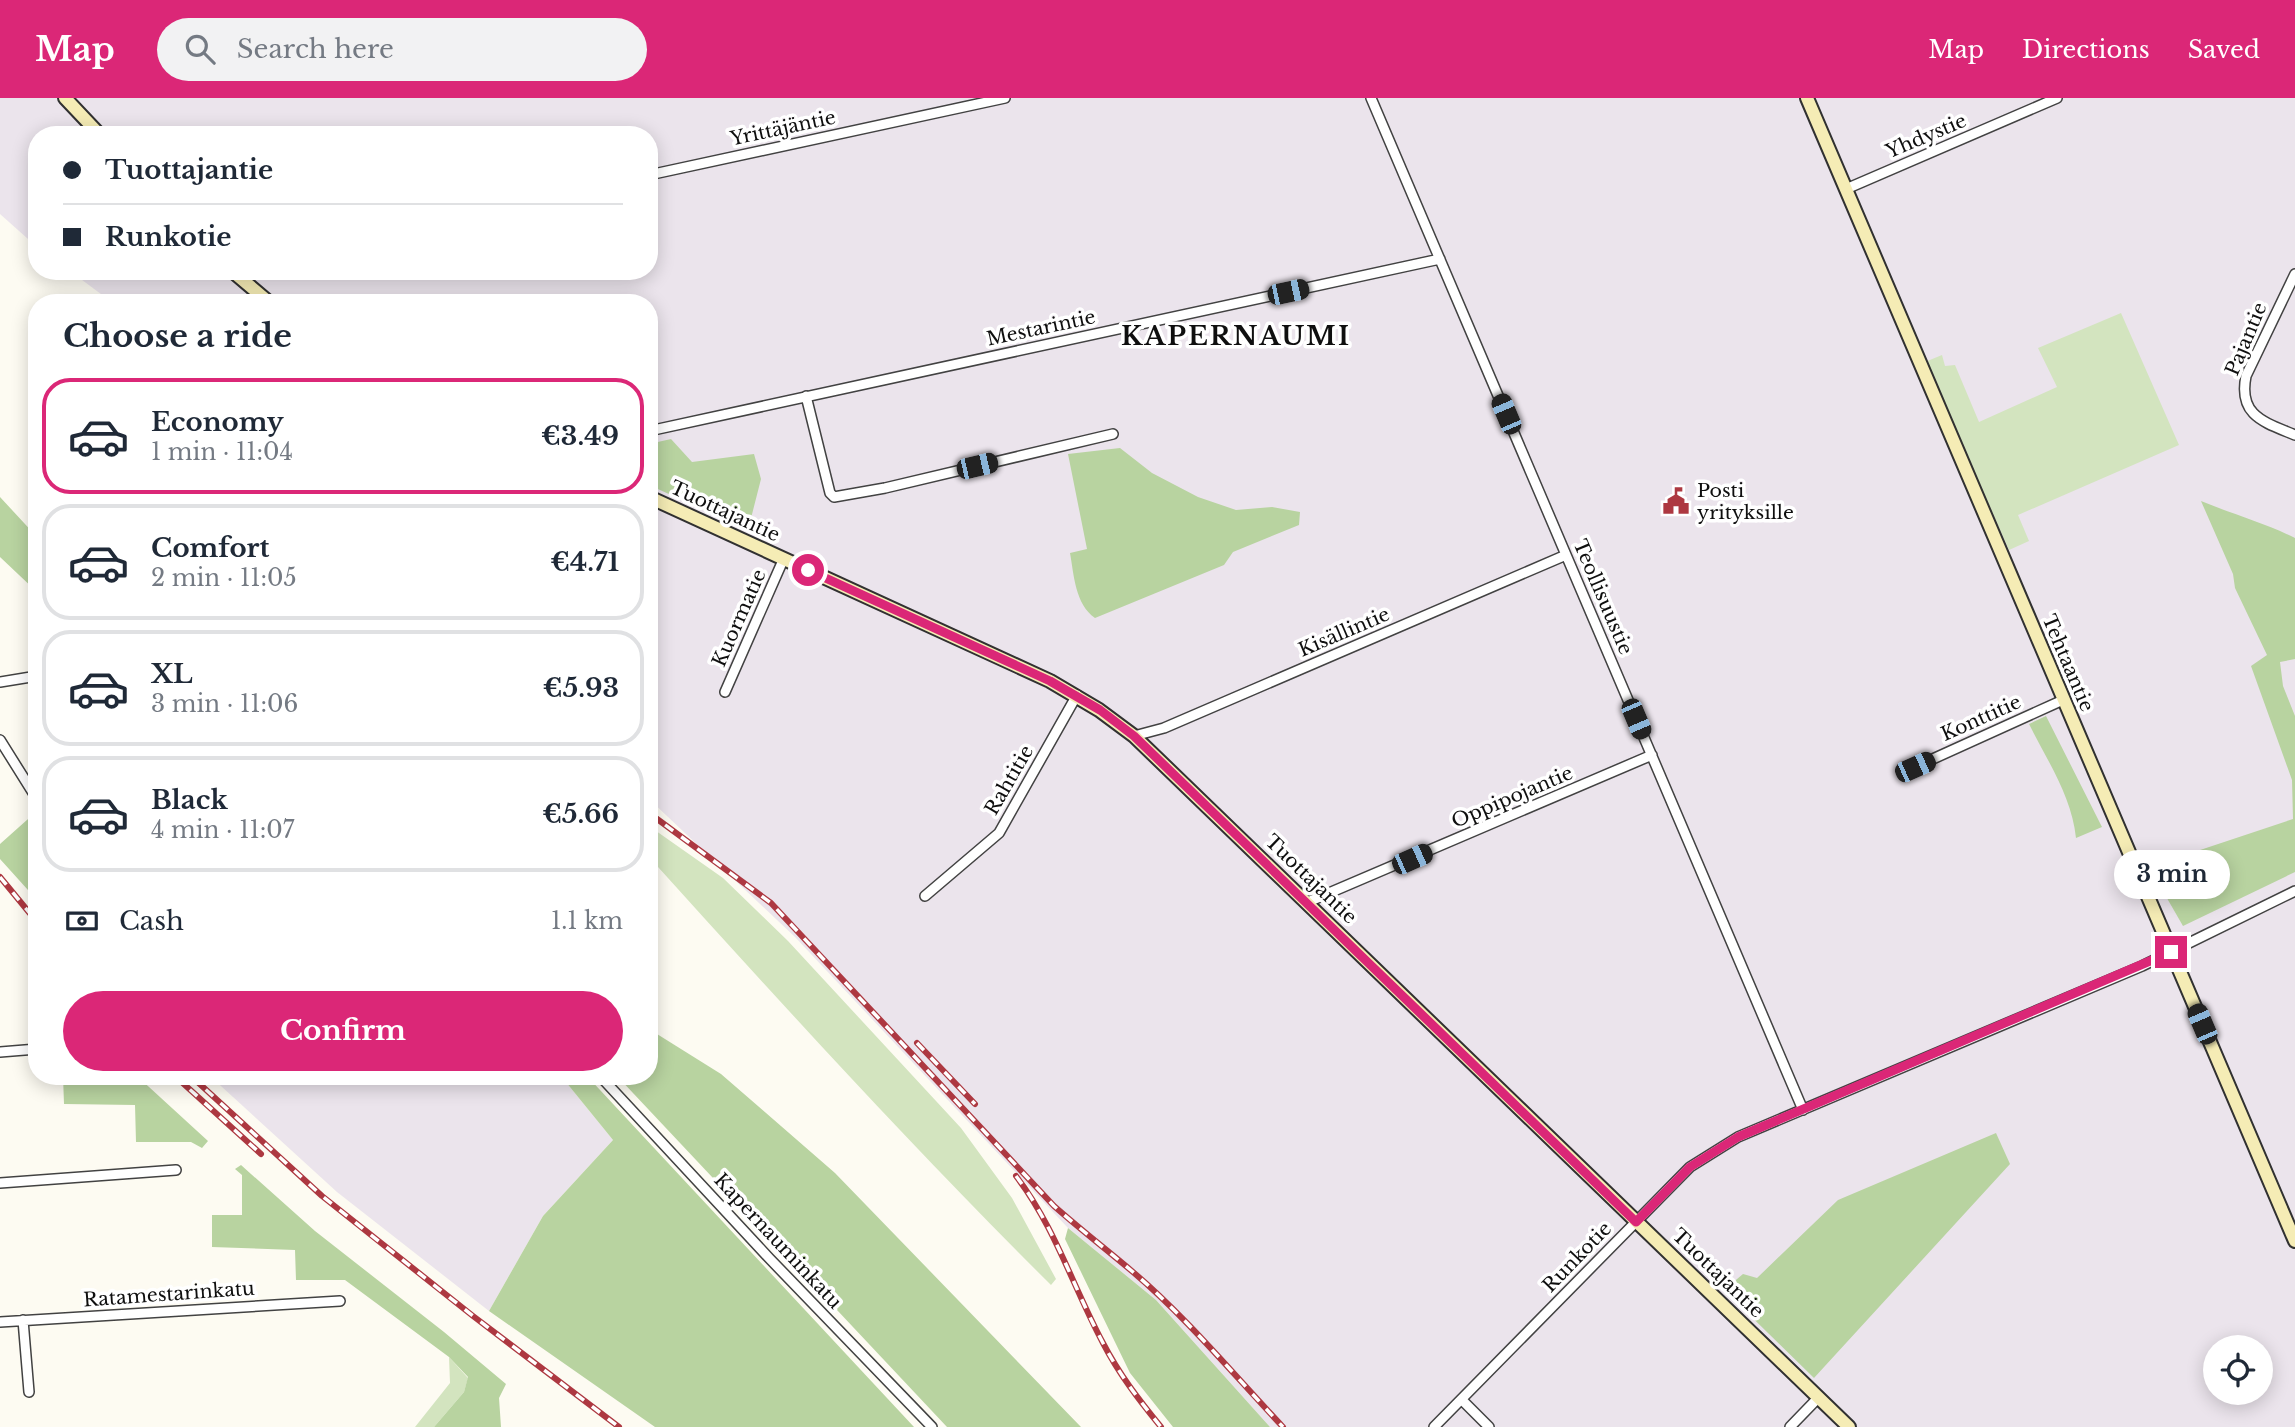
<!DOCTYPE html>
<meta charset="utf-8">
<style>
:root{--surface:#fff;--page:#f2f2f3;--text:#1f2937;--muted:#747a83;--line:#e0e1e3;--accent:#db2777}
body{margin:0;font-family:"Libre Baskerville",serif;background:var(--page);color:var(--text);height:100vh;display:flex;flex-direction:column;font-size:26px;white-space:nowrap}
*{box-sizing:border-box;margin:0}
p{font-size:23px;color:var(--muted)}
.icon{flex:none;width:38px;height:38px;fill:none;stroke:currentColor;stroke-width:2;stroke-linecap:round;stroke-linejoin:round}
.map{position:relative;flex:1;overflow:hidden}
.details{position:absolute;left:28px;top:196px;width:630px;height:791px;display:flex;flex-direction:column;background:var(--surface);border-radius:28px;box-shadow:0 4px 18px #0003}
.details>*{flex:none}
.banner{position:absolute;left:28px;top:28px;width:630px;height:154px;border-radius:28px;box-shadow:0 4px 18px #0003;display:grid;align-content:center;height:154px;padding:0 35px;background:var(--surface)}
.fabs{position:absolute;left:2203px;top:1237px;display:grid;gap:14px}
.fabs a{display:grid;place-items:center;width:70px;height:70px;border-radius:50%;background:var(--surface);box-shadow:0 4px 18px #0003;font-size:35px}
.end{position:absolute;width:32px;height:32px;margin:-16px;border:9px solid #db2777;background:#fff;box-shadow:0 0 0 4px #fff}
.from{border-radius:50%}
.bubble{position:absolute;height:49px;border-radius:24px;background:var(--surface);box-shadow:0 4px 18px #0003;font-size:23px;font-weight:800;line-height:49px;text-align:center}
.car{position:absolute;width:21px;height:42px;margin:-21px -10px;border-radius:9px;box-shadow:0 0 5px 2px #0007;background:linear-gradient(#222 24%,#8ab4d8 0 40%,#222 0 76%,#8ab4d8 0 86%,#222 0)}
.banner b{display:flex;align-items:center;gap:24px;height:66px;font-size:26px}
.banner b+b{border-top:2px solid var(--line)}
.banner i{width:18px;height:18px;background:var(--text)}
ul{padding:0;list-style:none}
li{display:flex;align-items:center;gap:21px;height:116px;margin:0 14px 10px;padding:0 21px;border:4px solid var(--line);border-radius:28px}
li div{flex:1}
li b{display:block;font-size:26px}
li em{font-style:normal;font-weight:800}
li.on{border-color:var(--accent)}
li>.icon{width:63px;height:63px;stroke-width:1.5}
h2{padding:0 35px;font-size:32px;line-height:84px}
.pay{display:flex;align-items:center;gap:18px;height:77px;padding:0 35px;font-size:26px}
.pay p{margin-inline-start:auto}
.button{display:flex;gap:14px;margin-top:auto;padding:14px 35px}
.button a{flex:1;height:80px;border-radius:42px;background:var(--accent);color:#fff;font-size:28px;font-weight:800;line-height:80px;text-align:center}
header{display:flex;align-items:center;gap:42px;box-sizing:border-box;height:98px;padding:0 35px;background:var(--accent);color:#fff}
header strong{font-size:33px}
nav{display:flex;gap:38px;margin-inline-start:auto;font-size:24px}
.search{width:490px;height:63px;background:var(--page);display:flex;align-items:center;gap:18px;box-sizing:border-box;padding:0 24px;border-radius:38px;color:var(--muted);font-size:26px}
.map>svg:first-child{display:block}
.industrial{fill:#ebe4ec;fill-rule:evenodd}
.green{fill:#d3e4bf}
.forest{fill:#b8d3a0}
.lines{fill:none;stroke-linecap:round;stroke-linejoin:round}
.street-casing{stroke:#424242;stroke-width:12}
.secondary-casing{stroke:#313131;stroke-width:16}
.street{stroke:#fff;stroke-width:9}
.secondary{stroke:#f5ecb5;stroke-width:12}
.rail-casing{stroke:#ad3841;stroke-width:6}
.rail{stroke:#fff;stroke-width:3.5;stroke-dasharray:10;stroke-linecap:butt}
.route{stroke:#db2777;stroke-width:9}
.labels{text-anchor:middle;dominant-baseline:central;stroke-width:7;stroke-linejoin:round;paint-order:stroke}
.street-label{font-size:19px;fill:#0f0f0f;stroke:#fff}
.poi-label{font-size:19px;fill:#0f0f0f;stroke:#fff;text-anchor:start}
.district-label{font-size:26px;font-weight:bold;letter-spacing:2px;fill:#0f0f0f;stroke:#fff}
</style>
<header>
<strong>Map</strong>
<div class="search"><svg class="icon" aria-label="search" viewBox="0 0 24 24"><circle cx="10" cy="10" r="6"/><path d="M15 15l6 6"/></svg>Search here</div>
<nav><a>Map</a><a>Directions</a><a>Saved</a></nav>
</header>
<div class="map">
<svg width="2295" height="1329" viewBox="0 0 2295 1329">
<rect width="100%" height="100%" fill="#fdfbf2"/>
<path class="industrial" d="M0,0H2295V1329H1270L1156,1202L1068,1130L795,839L649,701V205H113L70,173H649V37H37V149L0,116ZM2216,1250H2261V1295H2216Z
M210,978H561L613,1042L543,1118L489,1213L337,1094Z"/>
<path class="green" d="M2121,215L2179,347L2018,417L2029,443L2009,452L1925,264L1942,257L1945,268L1955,267L1979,324L2057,289L2038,250Z
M649,728L723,780L788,843L961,1030L1012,1100L1056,1181L1051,1187C912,1049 780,904 649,759Z
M449,1259L468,1280L464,1294L434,1329H415L450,1285Z"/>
<path class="forest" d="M671,341L692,364L754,356L761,381L748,432L649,387V346Z
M1120,350L1152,375L1198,399L1236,412L1272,409L1300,414L1299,427L1233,454L1224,467L1095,520C1075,506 1074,477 1070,455L1087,451L1068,356Z
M0,399L37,439V494L0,459Z
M2201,403C2232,416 2265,425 2295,440V561L2280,564L2283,588L2295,618V774L2183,828L2149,769L2293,721L2292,682L2251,568L2267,557L2235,490L2233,476Z
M2046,618L2102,729L2076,740C2072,699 2047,662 2029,626Z
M37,713V802L0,761V746Z
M649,931L721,976L835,1075L1081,1329H947L617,978H649Z
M63,978H137L208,1043L202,1050L191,1044H136L135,1007L64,1006Z
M561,978H587L914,1329H655L489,1213L543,1118L613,1042Z
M1996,1035L2010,1066L1814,1280L1724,1192L1743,1176L1757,1180L1838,1102Z
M241,1067L315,1133L444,1234L506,1286L499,1300L501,1329H434L464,1294L468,1279L449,1259L345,1182H296L295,1152L212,1149V1117H242V1077L235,1071Z
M1068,1130L1156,1202L1270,1329H1173L1130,1275L1065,1141Z"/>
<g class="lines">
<defs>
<path id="street" d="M1371,0L1803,1012
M649,77L1005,0
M1846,91L2057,0
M2295,176L2246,278C2238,318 2264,324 2295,337
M806,298L830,395L834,399L885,390L1113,336
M649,333L1440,161
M0,584L37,578
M725,594L784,460
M1134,638L1164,630L1566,457
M0,642L37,701
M1915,669L2063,602
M925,798L999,735L1077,597
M1308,804L1652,657
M0,954L37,951
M600,978L769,1160L932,1329
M0,1085L176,1072
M23,1222L29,1294
M0,1224L340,1203
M1462,1302L1489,1329
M1434,1329L1690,1069L1738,1039L2142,868L2295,793
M1790,1329L1819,1299"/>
<path id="secondary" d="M65,0L100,37
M1807,0L2295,1143
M232,173L270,205
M649,399L1050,583L1099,612L1134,638L1849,1329"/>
</defs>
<use href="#street" class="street-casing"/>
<use href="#secondary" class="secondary-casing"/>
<use href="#street" class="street"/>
<use href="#secondary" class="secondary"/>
<defs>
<path id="rail" d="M649,715L771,805L1054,1108C1080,1131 1107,1152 1133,1174C1187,1220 1234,1277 1283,1329
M0,779L37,824
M917,945L975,1006
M175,978L261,1056
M191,978L322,1098L473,1218L619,1329
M1016,1078C1055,1129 1073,1189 1103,1245C1119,1276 1139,1302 1161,1329"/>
</defs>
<use href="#rail" class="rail-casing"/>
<use href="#rail" class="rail"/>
</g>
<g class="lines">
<path class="route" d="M808,472L1050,583L1100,612L1134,638L1636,1124L1690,1069L1738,1039L2171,854"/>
</g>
<defs>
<symbol id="civic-bare" viewBox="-9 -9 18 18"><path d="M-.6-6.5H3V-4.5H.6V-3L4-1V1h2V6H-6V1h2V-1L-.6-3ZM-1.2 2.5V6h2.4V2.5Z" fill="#ad3841" stroke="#fff" stroke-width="2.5" paint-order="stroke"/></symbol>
</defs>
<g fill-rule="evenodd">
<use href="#civic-bare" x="1657" y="384" width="38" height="38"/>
</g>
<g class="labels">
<g class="street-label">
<text transform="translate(783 30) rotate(-12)">Yrittäjäntie</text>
<text transform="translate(1926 38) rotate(-23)">Yhdystie</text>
<text transform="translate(1041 230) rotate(-12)">Mestarintie</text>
<text transform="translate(2246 241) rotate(-67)">Pajantie</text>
<text transform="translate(725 413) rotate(25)">Tuottajantie</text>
<text transform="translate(1603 499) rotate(67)">Teollisuustie</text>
<text transform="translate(739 520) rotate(-66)">Kuormatie</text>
<text transform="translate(1344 534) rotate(-23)">Kisällintie</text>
<text transform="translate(2068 565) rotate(67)">Tehtaantie</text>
<text transform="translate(1981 620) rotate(-24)">Konttitie</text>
<text transform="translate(1009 682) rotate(-60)">Rahtitie</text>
<text transform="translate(1512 699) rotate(-23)">Oppipojantie</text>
<text transform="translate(1311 781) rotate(44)">Tuottajantie</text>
<text transform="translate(778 1143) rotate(47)">Kapernauminkatu</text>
<text transform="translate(1577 1159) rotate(-46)">Runkotie</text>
<text transform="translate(1718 1175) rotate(44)">Tuottajantie</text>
<text transform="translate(169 1196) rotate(-4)">Ratamestarinkatu</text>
</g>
<g class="poi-label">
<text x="1697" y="392">Posti<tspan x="1697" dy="22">yrityksille</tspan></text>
</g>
<g class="district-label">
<text x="1236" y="238">KAPERNAUMI</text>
</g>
</g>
</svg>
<div class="fabs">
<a><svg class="icon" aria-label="locate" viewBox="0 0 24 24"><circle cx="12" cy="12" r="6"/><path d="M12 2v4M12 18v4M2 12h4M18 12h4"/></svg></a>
</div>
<i class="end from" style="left:808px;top:472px"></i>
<i class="end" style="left:2171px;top:854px"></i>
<div class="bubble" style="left:2114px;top:752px;width:116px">3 min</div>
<i class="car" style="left:1288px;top:194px;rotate:78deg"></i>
<i class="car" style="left:1506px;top:316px;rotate:337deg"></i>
<i class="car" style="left:977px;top:368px;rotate:77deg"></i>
<i class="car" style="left:1636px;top:621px;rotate:157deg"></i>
<i class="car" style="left:1915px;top:669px;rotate:66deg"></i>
<i class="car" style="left:1412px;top:761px;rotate:66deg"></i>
<i class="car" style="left:2202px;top:926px;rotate:337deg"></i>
<div class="banner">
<b><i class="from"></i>Tuottajantie</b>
<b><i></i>Runkotie</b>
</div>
<section class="details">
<h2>Choose a ride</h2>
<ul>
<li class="on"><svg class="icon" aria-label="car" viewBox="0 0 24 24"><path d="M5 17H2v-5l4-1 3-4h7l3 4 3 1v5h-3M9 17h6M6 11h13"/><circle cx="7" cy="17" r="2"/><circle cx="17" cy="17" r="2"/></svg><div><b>Economy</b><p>1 min · 11:04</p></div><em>€3.49</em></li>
<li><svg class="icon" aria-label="car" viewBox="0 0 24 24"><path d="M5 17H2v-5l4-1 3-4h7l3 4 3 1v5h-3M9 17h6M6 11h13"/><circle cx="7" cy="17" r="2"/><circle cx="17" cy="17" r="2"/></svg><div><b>Comfort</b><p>2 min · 11:05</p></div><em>€4.71</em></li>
<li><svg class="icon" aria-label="car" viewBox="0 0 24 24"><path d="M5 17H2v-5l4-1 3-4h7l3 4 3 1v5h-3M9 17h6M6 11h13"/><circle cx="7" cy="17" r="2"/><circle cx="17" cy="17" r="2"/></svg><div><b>XL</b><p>3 min · 11:06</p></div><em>€5.93</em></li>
<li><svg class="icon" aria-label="car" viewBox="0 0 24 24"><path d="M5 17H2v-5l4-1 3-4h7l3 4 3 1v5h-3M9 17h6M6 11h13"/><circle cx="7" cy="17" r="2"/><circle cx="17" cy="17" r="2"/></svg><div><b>Black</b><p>4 min · 11:07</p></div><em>€5.66</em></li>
</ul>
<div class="pay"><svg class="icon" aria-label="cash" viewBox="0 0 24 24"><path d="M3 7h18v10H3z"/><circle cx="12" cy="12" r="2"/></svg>Cash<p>1.1 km</p></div>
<div class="button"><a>Confirm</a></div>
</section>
</div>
